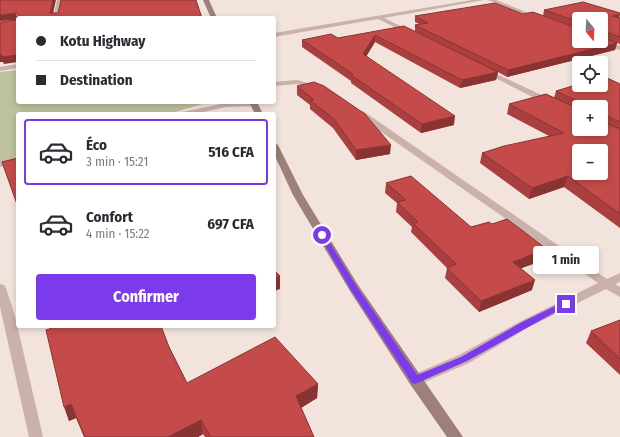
<!DOCTYPE html>
<html lang="fr">
<meta charset="utf-8">
<style>
:root{--surface:#fff;--page:#f7f7f7;--text:#2b2b33;--muted:#7c7c81;--line:#e1e1e2;--accent:#7c3aed}
body{margin:0;font-family:"Fira Sans Condensed",sans-serif;background:var(--page);color:var(--text);height:100vh;display:flex;flex-direction:column;font-size:15px;white-space:nowrap}
*{box-sizing:border-box;margin:0}
p{font-size:13px;color:var(--muted)}
.icon{flex:none;width:22px;height:22px;fill:none;stroke:currentColor;stroke-width:2;stroke-linecap:round;stroke-linejoin:round}
.map{position:relative;flex:1;overflow:hidden}
.sheet{position:absolute;left:16px;top:112px;width:260px;height:216px;display:flex;flex-direction:column;background:var(--surface);border-radius:4px;box-shadow:0 2px 6px #0003}
.sheet>*{flex:none}
.top-card{position:absolute;left:16px;top:16px;width:260px;height:88px;border-radius:4px;box-shadow:0 2px 6px #0003;display:grid;align-content:center;height:88px;padding:0 20px;background:var(--surface)}
.needle{width:26px;rotate:162deg}
.buttons{position:absolute;left:572px;top:12px;display:grid;gap:8px}
.buttons a{display:grid;place-items:center;width:36px;height:36px;border-radius:4px;background:var(--surface);box-shadow:0 2px 6px #0003;font-size:20px}
.end{position:absolute;width:18px;height:18px;margin:-9px;border:5px solid #7c3aed;background:#fff;box-shadow:0 0 0 2px #fff}
.from{border-radius:50%}
.bubble{position:absolute;height:28px;border-radius:4px;background:var(--surface);box-shadow:0 2px 6px #0003;font-size:13px;font-weight:700;line-height:28px;text-align:center}
.top-card b{display:flex;align-items:center;gap:14px;height:38px;font-size:15px}
.top-card b+b{border-top:1px solid var(--line)}
.top-card i{width:10px;height:10px;background:var(--text)}
ul{padding:7px 0 0;list-style:none}
li{display:flex;align-items:center;gap:12px;height:66px;margin:0 8px 6px;padding:0 12px;border:2px solid transparent;border-radius:4px}
li div{flex:1}
li b{display:block;font-size:15px}
li em{font-style:normal;font-weight:700}
li.selected{border-color:var(--accent)}
li>.icon{width:36px;height:36px;stroke-width:1.5}
.action{display:flex;gap:8px;margin-top:auto;padding:8px 20px}
.action a{flex:1;height:46px;border-radius:4px;background:var(--accent);color:#fff;font-size:16px;font-weight:700;line-height:46px;text-align:center}
.map>svg:first-child{display:block}
.green{fill:#bdc19d}
.lines{fill:none;stroke-linecap:round;stroke-linejoin:round}
.street{fill:#cab1a9;fill-rule:evenodd}
.secondary{fill:#9e7f7a;fill-rule:evenodd}
.wall{fill:#a9403f;fill-rule:evenodd}
.shaded-wall{fill:#893433}
.building{fill:#c44b49;stroke:#893433;fill-rule:evenodd}
.route{fill:#7c3aed}
</style>
<div class="map">
<svg width="620" height="437" viewBox="0 0 620 437">
<rect width="100%" height="100%" fill="#f2e4dd"/>
<path class="green" d="M18,70V102H210L168,114H18V157L0,162V72Z"/>
<g class="lines">
<path class="street" d="M57,0H63L59,18H53Z
M472,0H484L384,18L413,32L414,33L411,35L378,19L274,37V33Z
M488,0H496L541,18L536,19Z
M601,39L620,46V50L599,42L598,41H601Z
M18,64V68L0,71V67Z
M486,69L552,100L553,102L552,104H546L484,72L483,71Z
M297,80L322,87L324,88L320,90L297,84L274,86V82Z
M255,102L258,104L254,106L226,107L195,114H181L182,112L226,103Z
M357,111H363L607,279L620,273V282L615,284L620,287V297L606,289L529,327L469,363L420,384L415,385L410,384L408,380L410,376L459,355L521,321L598,283L357,115Z
M18,156V162L0,167V161Z
M0,284L4,285L6,288L15,316L43,437H29L0,307Z"/>
<path class="secondary" d="M203,0H209L217,18H211Z
M249,102H257L263,114H255Z
M274,142L278,145L303,195L358,285L463,437H447L410,384L350,291L293,195L274,154Z"/>
</g>
<path class="wall" d="M544,10L620,18V44L617,43L615,50L507,77L498,72L496,80L460,88L375,42L366,56L454,125L421,133L351,83V81L302,47V40L338,38L415,31V25L419,24L415,22V16L523,14L601,41L579,19V29L543,16Z
M620,84V228L564,187L529,199L480,163L482,153L549,136L507,114L509,104L554,98L556,91ZM579,107H601L579,129Z
M297,86L390,154L356,160L333,128L310,109V105L297,95Z
M386,183L471,227L492,224L547,249L544,260L521,268L532,290L479,312L445,278L447,268L411,232L412,227L396,212L397,203L385,193Z
M620,320V375L586,343L591,331Z
M50,329L169,347L187,383L318,384L317,398L301,408L314,437H205L203,434L198,437H84L76,418L69,421Z"/>
<path class="shaded-wall" d="M53,0H56L52,18L50,13Z
M16,13L18,20L0,21V15Z
M620,14L619,19L612,16Z
M603,31L602,38H601V32Z
M375,35V42L363,62V54Z
M617,43L615,50L507,77L508,70Z
M0,55H18V62L4,64L3,62H0Z
M498,72L496,80L460,88L462,80Z
M605,115L602,125H601V119Z
M455,116L454,125L421,133L422,124Z
M391,145L390,154L356,160V150Z
M568,176L564,187L529,199L532,188Z
M547,249L544,260L511,272L513,262Z
M280,276V289L274,291V278Z
M535,280L532,290L479,312L481,301Z
M318,384L317,398L296,411V396Z
M71,404L76,418L69,421L64,407Z
M201,420L203,434L198,437H168Z"/>
<path class="building" d="M0,0H53L50,13H58L61,0H196L202,18H18V55L2,57V55H0V22L17,20L18,15L16,13L0,15Z
M583,2L620,13V14L612,16L620,18V37L603,31L601,32V19H579V22L544,10Z
M495,3L523,14L533,12L579,29V41H601V37L617,43L508,70L415,25L428,23L415,16Z
M404,26L498,72L462,80L375,35L363,54L455,116L422,124L351,75L353,74L302,40L331,34L338,38Z
M605,77L620,84V122L605,115L601,119V107H582V103L556,91L579,84V85H601V78Z
M314,82L324,86L365,114L391,145L356,150L334,119L310,100H314L297,86Z
M546,94L579,109V129H601V121L620,129V214L568,176L532,188L482,153L504,146L564,133L509,104ZM579,151H601V173H579Z
M18,158V207L2,162Z
M411,176L471,227L489,222L492,224L507,219L547,249L513,262L535,280L481,301L447,268L456,264L413,223L418,222L397,202L406,200L386,183Z
M274,270L280,276L274,278Z
M620,320V359L591,331Z
M49,326H161L169,347L187,383L275,337L318,384L296,396L314,437H211L201,420L168,437H85L71,404L64,407L46,330L50,329Z"/>
<path class="route" d="M322,233L325,235L357,287L417,375L461,357L522,322L563,302H569L570,304L467,361L415,384L412,383L351,290L319,235Z"/>
</svg>
<div class="buttons">
<a><svg class="needle" viewBox="-14 -14 28 28"><path d="M0-13l5 13h-10z" fill="#e53935"/><path d="M0 13l5-13h-10z" fill="#7c7c81"/></svg></a>
<a><svg class="icon" aria-label="locate" viewBox="0 0 24 24"><circle cx="12" cy="12" r="6"/><path d="M12 2v4M12 18v4M2 12h4M18 12h4"/></svg></a>
<a>+</a>
<a>−</a>
</div>
<i class="end from" style="left:322px;top:235px"></i>
<i class="end" style="left:566px;top:304px"></i>
<div class="bubble" style="left:533px;top:246px;width:66px">1 min</div>
<div class="top-card">
<b><i class="from"></i>Kotu Highway</b>
<b><i></i>Destination</b>
</div>
<section class="sheet">
<ul>
<li class="selected"><svg class="icon" aria-label="car" viewBox="0 0 24 24"><path d="M5 17H2v-5l4-1 3-4h7l3 4 3 1v5h-3M9 17h6M6 11h13"/><circle cx="7" cy="17" r="2"/><circle cx="17" cy="17" r="2"/></svg><div><b>Éco</b><p>3 min · 15:21</p></div><em>516 CFA</em></li>
<li><svg class="icon" aria-label="car" viewBox="0 0 24 24"><path d="M5 17H2v-5l4-1 3-4h7l3 4 3 1v5h-3M9 17h6M6 11h13"/><circle cx="7" cy="17" r="2"/><circle cx="17" cy="17" r="2"/></svg><div><b>Confort</b><p>4 min · 15:22</p></div><em>697 CFA</em></li>
</ul>
<div class="action"><a>Confirmer</a></div>
</section>
</div>
